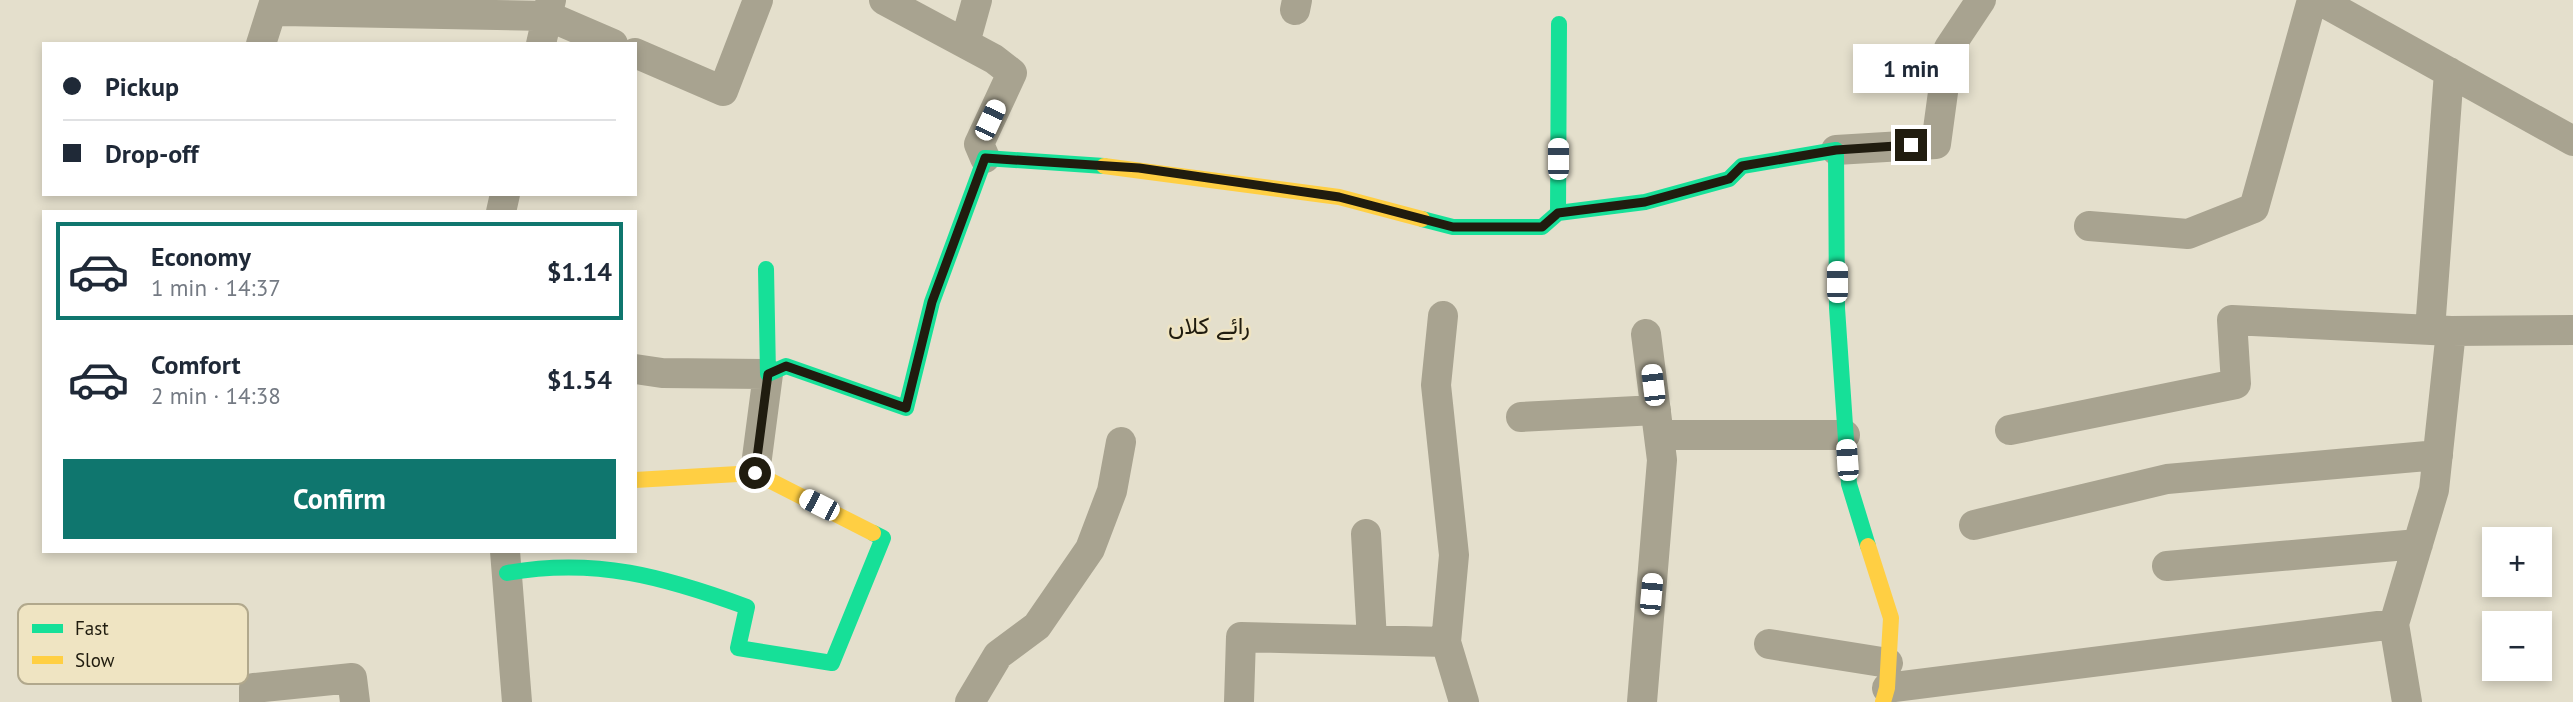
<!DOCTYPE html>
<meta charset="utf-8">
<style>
:root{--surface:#fff;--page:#f2f2f3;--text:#1f2937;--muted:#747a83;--line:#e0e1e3;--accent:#0f766e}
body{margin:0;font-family:"PT Sans",Vazirmatn,sans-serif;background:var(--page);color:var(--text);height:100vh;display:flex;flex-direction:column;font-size:26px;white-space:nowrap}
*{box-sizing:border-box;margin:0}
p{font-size:23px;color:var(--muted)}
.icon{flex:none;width:38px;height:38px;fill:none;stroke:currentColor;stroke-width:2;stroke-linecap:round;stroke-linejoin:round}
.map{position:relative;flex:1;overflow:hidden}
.details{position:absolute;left:42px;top:210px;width:595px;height:343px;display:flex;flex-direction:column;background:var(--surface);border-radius:0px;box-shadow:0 4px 10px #0003}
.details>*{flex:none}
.banner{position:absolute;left:42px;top:42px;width:595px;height:154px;border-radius:0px;box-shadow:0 4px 10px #0003;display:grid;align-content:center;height:154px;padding:0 21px;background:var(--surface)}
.controls{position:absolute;left:2482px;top:527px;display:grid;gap:14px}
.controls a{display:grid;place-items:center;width:70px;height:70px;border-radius:0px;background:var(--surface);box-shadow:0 4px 10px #0003;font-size:35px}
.end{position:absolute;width:32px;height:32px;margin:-16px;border:9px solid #201c0f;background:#fff;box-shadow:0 0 0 4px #fff}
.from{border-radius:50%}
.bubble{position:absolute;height:49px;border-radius:0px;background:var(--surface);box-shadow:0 4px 10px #0003;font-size:23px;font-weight:700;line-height:49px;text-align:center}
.car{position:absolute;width:21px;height:42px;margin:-21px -10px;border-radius:9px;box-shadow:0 0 5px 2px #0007;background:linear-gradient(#fff 24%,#345 0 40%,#fff 0 76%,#345 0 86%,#fff 0)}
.banner b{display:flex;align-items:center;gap:24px;height:66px;font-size:26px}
.banner b+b{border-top:2px solid var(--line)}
.banner i{width:18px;height:18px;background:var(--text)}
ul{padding:12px 0 0;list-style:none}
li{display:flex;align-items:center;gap:21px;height:98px;margin:0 14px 10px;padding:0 7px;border:4px solid transparent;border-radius:0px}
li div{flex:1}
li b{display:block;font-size:26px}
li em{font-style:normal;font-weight:700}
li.selected{border-color:var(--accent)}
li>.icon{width:63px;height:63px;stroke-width:1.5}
.button{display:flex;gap:14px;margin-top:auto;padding:14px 21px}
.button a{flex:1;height:80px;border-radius:0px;background:var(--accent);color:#fff;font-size:28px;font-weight:700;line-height:80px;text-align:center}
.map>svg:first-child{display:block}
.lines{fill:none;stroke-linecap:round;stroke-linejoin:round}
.street{stroke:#a8a390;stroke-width:30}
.fast{stroke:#16e098;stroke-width:16}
.slow{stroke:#ffcf43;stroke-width:16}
.route{stroke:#201c0f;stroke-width:9}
.labels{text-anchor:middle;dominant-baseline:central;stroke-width:5;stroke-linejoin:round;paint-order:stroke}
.quarter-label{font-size:24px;fill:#201c0f;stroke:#efe4c2}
.key{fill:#efe4c2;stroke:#b1a88c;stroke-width:2}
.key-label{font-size:19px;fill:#201c0f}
</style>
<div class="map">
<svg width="2573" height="702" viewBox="0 0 2573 702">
<rect width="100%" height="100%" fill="#e4dfcc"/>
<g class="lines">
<path class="street" d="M277,0L282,11L548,16L613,44
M884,0L994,59L1012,73L979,144L985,158
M2319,0L2573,141
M1295,10L1297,0
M965,43L977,0
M261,44L275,0
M541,44L551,0
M635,53L723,91L758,0
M1836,150L1936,144L1949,48L1981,0
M501,212L505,194
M2089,226L2188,234L2254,208L2312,0
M1443,316L1436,385L1454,555L1446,642
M2430,330L2449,72
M635,369L662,373L768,374L755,473
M1521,417L1656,410
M2010,430L2236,384L2232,320L2451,331
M1659,435H1845
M1974,525L2167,479L2438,455
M1366,534L1372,640
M505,551L517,702
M2167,566L2418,544
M1769,644L1888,663
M1887,688L2394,624
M254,702V688L352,678L355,702
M970,702L998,655L1037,626L1090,549L1112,491L1121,442
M1239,702L1241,637L1446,642L1464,702
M1642,702L1662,460L1646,334
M2407,702L2394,624L2434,490L2451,331L2573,330"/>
<path class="fast" d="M1558,213L1645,202L1729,179L1742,166L1836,150L1837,308L1849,484L1868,546
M1422,219L1453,227H1542L1558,213L1559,24
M766,269L768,374L786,366L906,408L932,302L985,158L1104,166
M507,573C595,557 665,577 747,607L738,648L832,663L883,538L873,533"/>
<path class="slow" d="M1104,166L1339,197L1422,219
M635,480L755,473L873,533
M1868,546L1891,618L1887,688L1883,702"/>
</g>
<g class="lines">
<path class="route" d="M755,473L768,374L786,366L906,408L932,302L985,158L1139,168L1339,197L1453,227H1542L1558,213L1645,202L1729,179L1742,166L1836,150L1911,145"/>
</g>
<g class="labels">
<g class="quarter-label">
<text x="1209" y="325">رائے کلاں</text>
</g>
</g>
<rect x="18" y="604" width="230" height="80" rx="10" class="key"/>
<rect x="32" y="624" width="31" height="9" fill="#16e098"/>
<rect x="32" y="656" width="31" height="8" fill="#ffcf43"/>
<g class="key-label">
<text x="75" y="635">Fast</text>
<text x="75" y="667">Slow</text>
</g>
</svg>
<div class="controls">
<a>+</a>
<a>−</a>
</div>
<i class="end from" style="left:755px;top:473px"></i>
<i class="end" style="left:1911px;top:145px"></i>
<div class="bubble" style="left:1853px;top:44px;width:116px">1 min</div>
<i class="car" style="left:990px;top:120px;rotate:25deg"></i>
<i class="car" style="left:1558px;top:159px;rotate:0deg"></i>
<i class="car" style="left:1837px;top:282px;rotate:0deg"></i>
<i class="car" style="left:1653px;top:385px;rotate:353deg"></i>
<i class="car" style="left:1847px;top:460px;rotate:356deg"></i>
<i class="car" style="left:819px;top:505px;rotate:297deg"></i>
<i class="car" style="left:1651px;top:594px;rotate:5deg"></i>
<div class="banner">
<b><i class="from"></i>Pickup</b>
<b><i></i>Drop-off</b>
</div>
<section class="details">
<ul>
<li class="selected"><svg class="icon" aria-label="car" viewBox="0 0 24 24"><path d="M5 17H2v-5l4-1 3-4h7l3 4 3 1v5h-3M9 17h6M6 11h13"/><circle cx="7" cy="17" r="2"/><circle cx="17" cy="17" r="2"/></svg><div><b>Economy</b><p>1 min · 14:37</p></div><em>$1.14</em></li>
<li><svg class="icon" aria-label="car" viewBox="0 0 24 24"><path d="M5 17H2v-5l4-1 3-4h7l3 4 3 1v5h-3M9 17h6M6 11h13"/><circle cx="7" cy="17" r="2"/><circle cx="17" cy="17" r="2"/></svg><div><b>Comfort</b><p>2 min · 14:38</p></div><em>$1.54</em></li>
</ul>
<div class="button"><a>Confirm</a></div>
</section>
</div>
